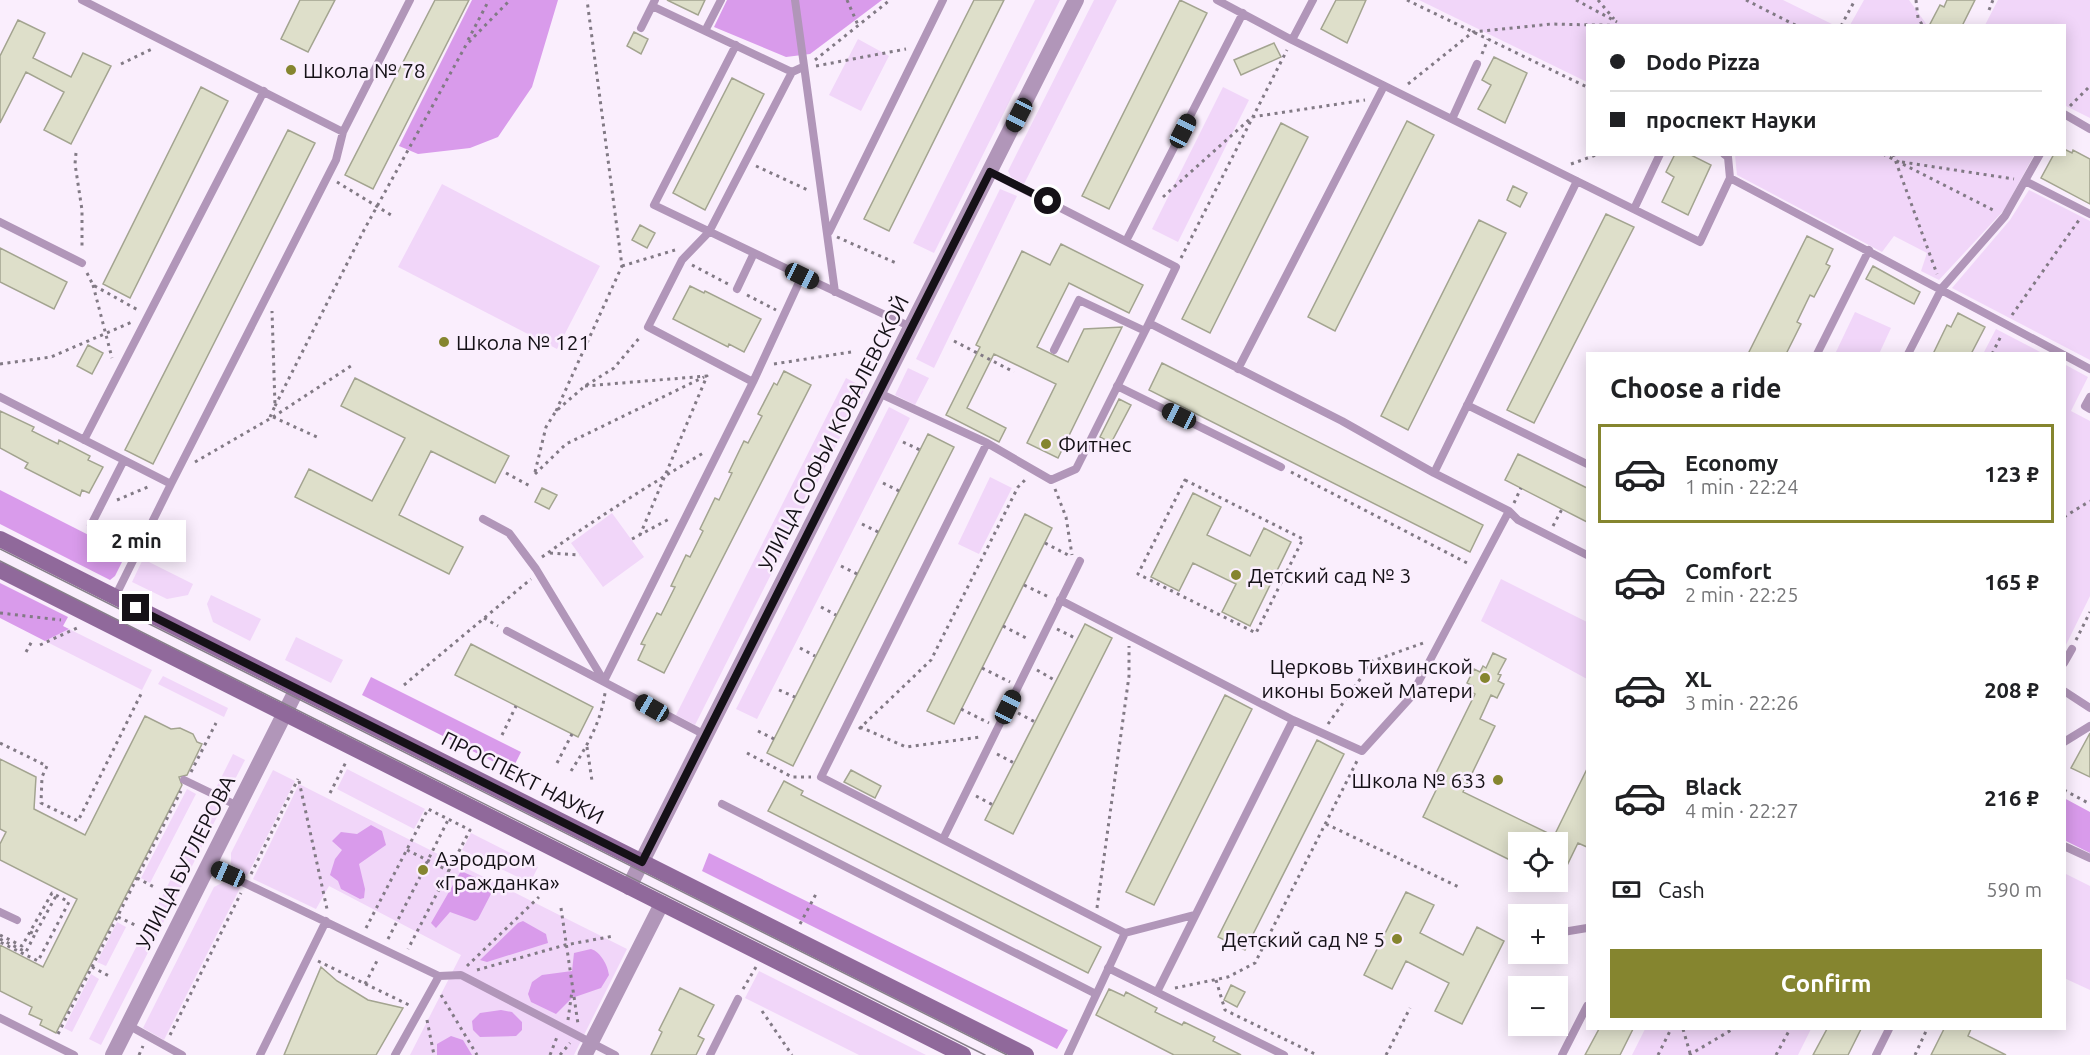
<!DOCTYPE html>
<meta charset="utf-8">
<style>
:root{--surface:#fff;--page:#f6f6f6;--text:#202124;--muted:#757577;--line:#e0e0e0;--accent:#85852f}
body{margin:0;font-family:Ubuntu,sans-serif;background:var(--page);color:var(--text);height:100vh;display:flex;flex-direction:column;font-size:22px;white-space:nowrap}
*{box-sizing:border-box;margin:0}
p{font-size:20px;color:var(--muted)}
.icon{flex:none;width:33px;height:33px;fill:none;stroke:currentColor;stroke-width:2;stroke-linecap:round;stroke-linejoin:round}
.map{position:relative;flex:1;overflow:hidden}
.details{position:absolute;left:1586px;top:352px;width:480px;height:678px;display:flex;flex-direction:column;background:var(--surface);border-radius:0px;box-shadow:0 3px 15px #0003}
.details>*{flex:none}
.banner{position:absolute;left:1586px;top:24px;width:480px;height:132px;border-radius:0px;box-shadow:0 3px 15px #0003;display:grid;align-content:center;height:132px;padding:0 24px;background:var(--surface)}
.tools{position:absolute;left:1508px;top:832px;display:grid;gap:12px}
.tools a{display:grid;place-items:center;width:60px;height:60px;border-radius:0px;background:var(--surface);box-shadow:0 3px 15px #0003;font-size:30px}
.end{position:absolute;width:27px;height:27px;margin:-14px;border:8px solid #151117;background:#fff;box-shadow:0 0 0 3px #fff}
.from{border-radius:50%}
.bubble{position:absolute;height:42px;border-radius:0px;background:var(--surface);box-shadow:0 3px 15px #0003;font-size:20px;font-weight:600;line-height:42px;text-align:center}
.car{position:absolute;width:18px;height:36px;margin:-18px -9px;border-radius:8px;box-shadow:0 0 4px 2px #0007;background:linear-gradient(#222 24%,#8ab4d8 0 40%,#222 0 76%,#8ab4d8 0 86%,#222 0)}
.banner b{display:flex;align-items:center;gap:21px;height:57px;font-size:22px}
.banner b+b{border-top:2px solid var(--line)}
.banner i{width:15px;height:15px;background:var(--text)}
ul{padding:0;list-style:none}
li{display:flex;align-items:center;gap:18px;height:99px;margin:0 12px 9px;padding:0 12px;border:3px solid transparent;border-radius:0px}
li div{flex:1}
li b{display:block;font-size:22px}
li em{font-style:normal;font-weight:600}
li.active{border-color:var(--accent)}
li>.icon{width:54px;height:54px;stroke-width:1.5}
h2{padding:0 24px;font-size:27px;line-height:72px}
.pay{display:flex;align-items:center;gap:15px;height:66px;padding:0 24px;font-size:22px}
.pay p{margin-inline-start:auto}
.cta{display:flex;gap:12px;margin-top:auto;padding:12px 24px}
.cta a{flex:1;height:69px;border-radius:0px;background:var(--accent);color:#fff;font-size:24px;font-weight:600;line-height:69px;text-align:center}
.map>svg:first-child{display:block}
.green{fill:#f1d6f9}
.forest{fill:#d99beb}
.building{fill:#dedfca;stroke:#a3a490;stroke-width:1.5}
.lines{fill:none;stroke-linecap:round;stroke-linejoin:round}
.path{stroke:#827a85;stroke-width:3;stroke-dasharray:3 4.5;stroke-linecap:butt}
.service{stroke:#b196b9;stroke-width:8}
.minor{stroke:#b196b9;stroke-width:15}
.tertiary{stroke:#b196b9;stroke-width:16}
.secondary{stroke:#90699b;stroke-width:16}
.tram{stroke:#877f8a;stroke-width:1.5}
.route{stroke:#151117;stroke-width:8}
.poi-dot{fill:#85852f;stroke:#faeefd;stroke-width:2}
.labels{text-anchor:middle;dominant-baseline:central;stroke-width:5;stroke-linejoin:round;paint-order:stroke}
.poi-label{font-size:21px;fill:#151117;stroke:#faeefd;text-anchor:start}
.street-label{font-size:21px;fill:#151117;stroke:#faeefd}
</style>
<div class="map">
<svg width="2090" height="1055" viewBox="0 0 2090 1055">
<rect width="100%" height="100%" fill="#faeefd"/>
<path class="green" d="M1035,0H1060L934,253L913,243Z
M1094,0H1117L1024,184L1011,177L1008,171Z
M1419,0H1783L1834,25L1587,26V82Z
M1864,0H1909L1927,25H1850Z
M1998,0H2090V118L2064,105V26L1985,25Z
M858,39L889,56L861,111L829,95Z
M1223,87L1249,100L1178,242L1152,229Z
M1735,155H2034L2004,210L1939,280L1921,271L1927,253L1894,236L1882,252L1737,175Z
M442,184L600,266L557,349L398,267Z
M1000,189L1017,196L934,368L916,359Z
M2029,190L2090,221V360L1952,288L2010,220Z
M1855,312L1891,328L1879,354H1835Z
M1996,329L2044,354H1983Z
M2064,364L2088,377L2071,411L2090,421V596L2064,649Z
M908,368L929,378L915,405L895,395Z
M846,378L865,388L695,725L676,715Z
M889,407L910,418L757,719L736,709Z
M990,477L1012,488L979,554L958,544Z
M612,513L644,557L603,587L571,543Z
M143,559L193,584L188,595L167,599L132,582Z
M1501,579L1587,622V679L1481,621Z
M211,595L261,619L250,641L213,622L207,604Z
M69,629L152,670L142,690L45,641Z
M296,637L343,660L331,683L285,660Z
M163,676L228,708L224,717L158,684Z
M233,754L245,760L229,791L217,786Z
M347,769L425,809L414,829L337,789Z
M273,770L295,781L247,876L231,864V853Z
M299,784L627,949L574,1055H410L461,955L329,886L316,909L253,879Z
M187,789L196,794L150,883L141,878Z
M211,801L221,809L101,1045L89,1039Z
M471,833L538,867L530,883L462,850Z
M2064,873L2090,886V990L2064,978Z
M224,882L241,886L164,1040L143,1028L214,887Z
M117,922L126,927L106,966L97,962Z
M759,971L926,1055H859L745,998Z
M91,974L99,979L72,1032L64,1028Z
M1645,1029H1811L1798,1055H1632Z"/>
<path class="forest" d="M472,0H558L532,87L498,137L470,148L418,154L399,146Z
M727,0H882L810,54L786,57L714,27Z
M0,490L126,554L115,576L110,580L0,524Z
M0,583L68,617L63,626L69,629L45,641L0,618Z
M371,677L521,752L515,764L500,756L496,763L362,695Z
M2064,798L2090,812V853L2064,840Z
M371,825L382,831L386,845L359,864L365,889L364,898L360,899L341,889L338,881L330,875L335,859L342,850L332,841L341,832L357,834Z
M709,853L1068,1030L1057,1049L702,871Z
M461,871L490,884L492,892L478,919L475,921L450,912L436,928L431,923Z
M523,921L546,934L548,943L487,962L480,960L518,923Z
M591,949C601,952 608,966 609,975L601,988L572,998L556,1014L531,1002L528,994L532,982L542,975L572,971L574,953Z
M501,1010L512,1012L522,1022V1030L516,1036L480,1037L473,1030L472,1021L480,1013Z
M451,1036L463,1040L472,1055H437V1044Z"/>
<path class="building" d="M300,0H335L308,52L281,39Z
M435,0H469L373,189L345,175Z
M667,0H705L698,15Z
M974,0H1004L889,231L864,219Z
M1180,0L1207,13L1109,209L1082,196Z
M1336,0H1366L1347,43L1321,29Z
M1947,0H1975L1962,26H1929L1940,5L1944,7Z
M18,20L45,33L33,58L71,77L83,53L111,66L71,144L44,130L64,92L26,72L0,123V56Z
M634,32L648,39L641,54L627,46Z
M1274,43L1281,57L1241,75L1234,60Z
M1494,57L1527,73L1505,123L1478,109L1491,85L1482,80Z
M732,78L764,94L705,210L673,193Z
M201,87L228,101L130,298L103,284Z
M1407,121L1434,135L1335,331L1308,317Z
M1281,123L1308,137L1210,333L1182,319Z
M288,130L315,143L153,464L125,450Z
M2064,149L2072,153L2073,150L2090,159V204L2041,178L2054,154H2064Z
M1675,154H1689L1711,165L1688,215L1662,202L1674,177L1666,172Z
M1513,186L1527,193L1520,207L1507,200Z
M1606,214L1634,227L1534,423L1507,410Z
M1479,220L1506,233L1408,430L1381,416Z
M640,225L655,233L647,248L632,240Z
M1807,236L1833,249L1826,264L1830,266L1814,297L1810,295L1797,322L1801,324L1786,354H1748Z
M1061,244L1143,285L1129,313L1069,283L1037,347L1068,362L1084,329L1122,327L1058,458L1027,443L1056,384L994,354L967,408L1006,428L999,442L946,415L980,347L976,345L1022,251L1050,265Z
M0,248L67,282L54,309L0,282Z
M1873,266L1920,292L1914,304L1866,279Z
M690,286L704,293L705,291L761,319L744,352L729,344L728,347L673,319Z
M1958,313L1985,327L1971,354H1933L1947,325L1951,327Z
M88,345L103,353L92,374L77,366Z
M1162,363L1483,525L1470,552L1149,390Z
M784,371L811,385L664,673L638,660L645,645L641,644L657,613L661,615L675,587L671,586L686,555L690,557L703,531L700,529L715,498L719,500L732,473L729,472L744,441L748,443L762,416L758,414L774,383L777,385Z
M355,378L509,456L495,483L431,451L399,515L463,547L449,574L295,497L309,469L372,501L405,438L341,406Z
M1119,399L1131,405L1111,443L1100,437Z
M0,411L34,427L32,431L58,444L59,440L90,456L88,460L103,467L89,493L82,490L80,496L25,468L28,463L0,448Z
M928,434L954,447L793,766L767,753Z
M1518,454L1587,488V522L1505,480Z
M542,488L557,495L549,509L535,502Z
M1193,493L1221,507L1207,535L1250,556L1264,528L1291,542L1250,626L1222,612L1236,584L1193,563L1179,591L1151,577Z
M1025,514L1052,528L954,724L927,711Z
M1085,624L1112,638L1013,834L985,820Z
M471,644L593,707L578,737L455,675Z
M1493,653L1506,659L1498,674L1501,675L1498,681L1504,684L1497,698L1491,695L1480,719L1495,726L1463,792L1554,836L1587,769V847L1578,843L1557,886V843H1518V864L1423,817L1443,776L1436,773L1475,694L1470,691L1473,686L1467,683L1474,669L1480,672L1483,666L1486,668Z
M1225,695L1252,709L1154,905L1126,892Z
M145,716L171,729L180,728L193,734L197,742L202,744L187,775L179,777L182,785L56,1033L40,1025L42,1020L29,1014L32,1007L0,991V945L43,967L77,899L0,860V844L6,832L0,829V759L36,777L34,809L85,835Z
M2090,733V777L2071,768Z
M1317,740L1344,754L1245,950L1218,937Z
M851,770L881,786L875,798L844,782Z
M784,781L803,791L801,795L1101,947L1088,973L768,811Z
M1406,892L1434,905L1420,933L1463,955L1477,927L1504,941L1462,1024L1435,1011L1449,983L1406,961L1392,989L1364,975Z
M321,967L337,981L368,1000L403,1008L376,1055H284Z
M1231,985L1245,992L1237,1007L1224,1000Z
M680,988L714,1005L698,1036L704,1039L696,1055H651L662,1032L659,1030Z
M1109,989L1124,996L1126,992L1157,1008L1155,1012L1182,1025L1184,1022L1215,1037L1213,1041L1241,1055H1174L1096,1015Z
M1599,1029H1633L1620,1055H1585Z
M1827,1029H1861L1848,1055H1813Z
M1944,1029H1971L1968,1036L2006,1055H1931Z"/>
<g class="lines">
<path class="path" d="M847,0L858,25
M1407,0L1587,87
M1576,0L1617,22
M1598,0L1614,19
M1746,0L1797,26
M1916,0L1918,18L1923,26
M1989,10L1993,0
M1841,26L1855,0
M468,40L489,0
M1482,54L1488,39
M815,60L890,0
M121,64L154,48
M816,66L906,49
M1408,84L1473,32L1551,24L1643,26
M2070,106L2090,86
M76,153L75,164L82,210V249
M1883,154L1995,211
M1893,154L1937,274
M1902,162L2014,179
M1571,164L1599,154
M756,166L810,191
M337,182L391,215
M1163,197L1252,117L1365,100
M837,237L896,263
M1181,258L1287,50
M692,265L728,284
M622,266L675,250
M87,273L93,285L138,310
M93,285L112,358
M747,295L776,310
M2012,315L2079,220
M954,341L1014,372
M1992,354L2002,334
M0,364L51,357L132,322
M774,364L851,352
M585,386L707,376L640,535
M275,406L364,230L466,45L510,0
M556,411L622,266L587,0
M270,417L275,406L272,311
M273,417L317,437
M903,442L920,450
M195,462L273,417L354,364
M535,472L546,427L556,411L585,386L614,368L641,336
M1291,472L1469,564
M506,473L530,486
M535,474L566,444L704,377
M1185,480L1303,539L1256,633L1138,574Z
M883,483L899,491
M1055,489L1066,517L1072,555
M117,500L150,486
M1514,503L1521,488
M2064,517L2090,501
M862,524L878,532
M1553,526L1562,509
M632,539L671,518
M1045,543L1070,556
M550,553L580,555
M542,557C595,519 649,485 705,452
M841,566L857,574
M1024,585L1049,597
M821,607L836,615
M0,613L61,620
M484,618L498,626
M1003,626L1028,639
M1057,629L1077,639
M2076,640L2090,612
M40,645L79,627
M800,648L815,656
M26,652L32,641
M982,668L1010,682
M1037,670L1056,681
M404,685L531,579
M779,690L795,697
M961,709L989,723
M1018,713L1035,722
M1328,724L1373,661L1426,642
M860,727L906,747L980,737
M859,729L931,660L1018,487L1027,478
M758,731L774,739
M502,735L516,706
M0,743L47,766L42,777L41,803L78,821L141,694
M587,747L592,781
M747,753L792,777H811
M997,754L1014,763
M557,763L572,734
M571,771C587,746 601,722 605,693
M191,772L216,723
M299,781L327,909
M2064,790L2090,804
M330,793L346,762
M976,796L993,805
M1326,824L1461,888
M407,850L449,871
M426,864L448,820
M251,874L298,779
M137,878L154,887
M561,908L578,1024
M1097,908L1129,676V646
M118,917L135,925
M800,924L816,894
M366,928L428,809L470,830L408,949
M30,932L35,934L56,896
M0,935L22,946L52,893L69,902L38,961L0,942
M0,939L26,952L35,934
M388,939L420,877
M318,961L409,1005
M467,966L539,897
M92,967L109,976
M477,970L565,945L614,936
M1216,980L1225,1010L1317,1055
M365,984L378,959
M1175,988L1228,977L1255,963L1357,761
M743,989L756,967
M441,995L477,1055
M762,1011L792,1055
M427,1020L434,1055
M568,1020L572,991
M1683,1029L1690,1053
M58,1034L181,791
M170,1035L241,893
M139,1055L143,1046
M550,1055L557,1037
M560,1055L570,1043
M1386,1055L1410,1008
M1658,1055L1671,1029
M1689,1055L1733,1029
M1776,1055L1790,1029
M1915,1055L1927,1029"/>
<path class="service" d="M82,0L343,132
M655,0L652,6L792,72
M795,0L835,292
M1217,0L1292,40L1700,242L1730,178L2062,354
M641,28L652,6
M705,31L721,0
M1292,40L1313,0
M736,45L654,205L802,276
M2064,114L2090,129
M1452,119L1477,64
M1724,154L1728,157L1730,178
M990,172L1176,267L1149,323L1342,421L1434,473L1509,511L1518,520L1587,555
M2025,181L2090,214
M1634,209L1660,154
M0,222L82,263
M829,232L943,0
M1126,241L1243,13
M737,289L754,253
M1054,350L1079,300L1145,331
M1817,354L1869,250
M1908,354L1942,288L2005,216L2040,154
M2064,355L2090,369
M1238,369L1384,86
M753,382L648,327L682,260L709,232L792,72L803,67
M1117,386L1281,467
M879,393L987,443L821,777L1125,933L1194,915
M0,397L171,484L115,597
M2090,397L2085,406L2090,409
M1467,405L1587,464
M84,440L264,91
M987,443L1051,480L1076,469L1149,323
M1434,473L1577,181
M171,484L336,160L343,132L410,0
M483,519L509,533L536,569L604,681
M91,525L123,462
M1060,600L1293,720
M507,631L705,735
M2064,663L2072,649
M604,681L753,382L802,276L911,327
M2064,691L2090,708
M2064,742L2090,726
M184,780L238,806
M722,804L1096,994
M943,839L1080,561
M2064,846L2090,858
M209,866L439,976L395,1055
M0,912L17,920
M1557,933L1587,928
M1108,968L1284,1055
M439,976L461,975L615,1055
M1157,992L1293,720L1362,751L1410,698L1509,511
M0,1018L74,1055
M128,1025L182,1055
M260,1055L326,921
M710,1055L738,999
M1068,1055L1125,933
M1562,1055L1587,1006
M1876,1055L1889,1029"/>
<path class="minor" d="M585,1055L662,903"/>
<path class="tertiary" d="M629,887L1076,0
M113,1055L297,689"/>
<path class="secondary" d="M0,539L1026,1055
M0,570L963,1055"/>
<path class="tram" d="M0,549L1007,1055
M0,561L985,1055"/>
</g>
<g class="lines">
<path class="route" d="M136,608L642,862L990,172L1048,201"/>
</g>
<g class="poi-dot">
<circle cx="291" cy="70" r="6"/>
<circle cx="444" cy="342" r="6"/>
<circle cx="1046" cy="444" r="6"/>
<circle cx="1236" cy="575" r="6"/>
<circle cx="1485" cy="678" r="6"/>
<circle cx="1498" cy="780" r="6"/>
<circle cx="423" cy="870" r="6"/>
<circle cx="1397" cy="939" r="6"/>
</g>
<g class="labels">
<g class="poi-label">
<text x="303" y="70">Школа № 78</text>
<text x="456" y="342">Школа № 121</text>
<text x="1058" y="444">Фитнес</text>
<text x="1248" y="575">Детский сад № 3</text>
<text x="1473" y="666" text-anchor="end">Церковь Тихвинской<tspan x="1473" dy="24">иконы Божей Матери</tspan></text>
<text x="1486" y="780" text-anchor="end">Школа № 633</text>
<text x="435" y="858">Аэродром<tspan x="435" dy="24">«Гражданка»</tspan></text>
<text x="1385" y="939" text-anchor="end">Детский сад № 5</text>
</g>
<g class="street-label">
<text transform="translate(833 433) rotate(-63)">УЛИЦА СОФЬИ КОВАЛЕВСКОЙ</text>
<text transform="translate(523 777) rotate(27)">ПРОСПЕКТ НАУКИ</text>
<text transform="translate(185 862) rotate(-63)">УЛИЦА БУТЛЕРОВА</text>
</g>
</g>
</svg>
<div class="tools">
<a><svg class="icon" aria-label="locate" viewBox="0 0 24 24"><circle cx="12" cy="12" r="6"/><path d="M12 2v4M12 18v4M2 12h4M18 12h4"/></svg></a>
<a>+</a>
<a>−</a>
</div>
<i class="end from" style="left:1048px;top:201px"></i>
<i class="end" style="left:136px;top:608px"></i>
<div class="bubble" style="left:87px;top:520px;width:99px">2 min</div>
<i class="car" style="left:1019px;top:115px;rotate:207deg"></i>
<i class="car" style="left:1183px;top:131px;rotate:27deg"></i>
<i class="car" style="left:802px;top:276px;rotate:116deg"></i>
<i class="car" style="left:1179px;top:416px;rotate:296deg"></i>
<i class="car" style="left:1008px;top:707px;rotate:26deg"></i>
<i class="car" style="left:652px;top:708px;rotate:300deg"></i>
<i class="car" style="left:228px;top:874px;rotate:294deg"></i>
<div class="banner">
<b><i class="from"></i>Dodo Pizza</b>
<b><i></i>проспект Науки</b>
</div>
<section class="details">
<h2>Choose a ride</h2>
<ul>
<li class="active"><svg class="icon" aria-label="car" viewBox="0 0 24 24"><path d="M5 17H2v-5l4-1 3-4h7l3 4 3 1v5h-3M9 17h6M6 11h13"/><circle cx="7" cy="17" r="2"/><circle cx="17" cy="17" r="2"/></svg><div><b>Economy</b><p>1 min · 22:24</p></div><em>123 ₽</em></li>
<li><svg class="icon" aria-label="car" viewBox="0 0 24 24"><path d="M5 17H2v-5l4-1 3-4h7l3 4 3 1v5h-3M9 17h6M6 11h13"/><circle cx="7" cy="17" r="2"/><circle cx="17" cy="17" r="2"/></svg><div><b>Comfort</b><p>2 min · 22:25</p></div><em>165 ₽</em></li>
<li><svg class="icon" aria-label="car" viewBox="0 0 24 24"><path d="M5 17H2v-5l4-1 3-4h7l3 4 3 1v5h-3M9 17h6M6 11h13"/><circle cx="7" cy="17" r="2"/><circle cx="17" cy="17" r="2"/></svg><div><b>XL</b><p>3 min · 22:26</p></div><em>208 ₽</em></li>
<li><svg class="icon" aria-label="car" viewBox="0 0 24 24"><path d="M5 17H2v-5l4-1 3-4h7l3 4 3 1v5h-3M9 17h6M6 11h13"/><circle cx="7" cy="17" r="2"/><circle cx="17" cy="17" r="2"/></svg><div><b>Black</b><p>4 min · 22:27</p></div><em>216 ₽</em></li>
</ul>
<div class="pay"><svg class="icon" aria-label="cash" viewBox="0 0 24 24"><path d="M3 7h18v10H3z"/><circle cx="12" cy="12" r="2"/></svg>Cash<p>590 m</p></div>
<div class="cta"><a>Confirm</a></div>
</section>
</div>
